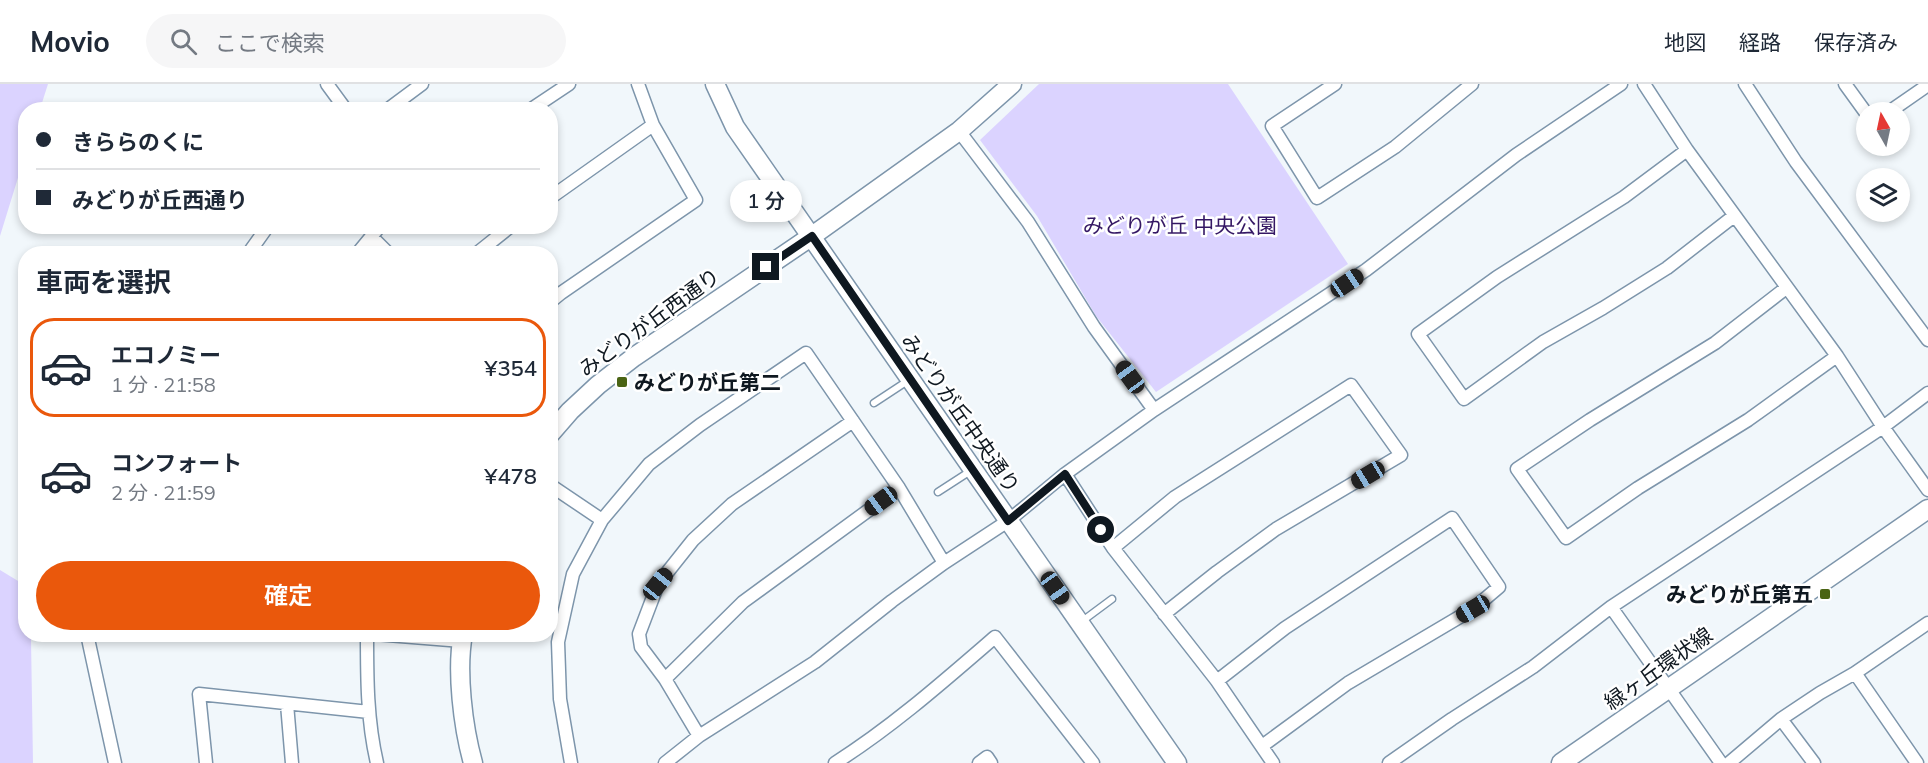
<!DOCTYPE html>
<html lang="ja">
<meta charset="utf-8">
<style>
:root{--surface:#fff;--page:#f6f6f7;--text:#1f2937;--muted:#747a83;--line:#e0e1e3;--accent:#ea580c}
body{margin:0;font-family:Mulish,"Noto Sans JP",sans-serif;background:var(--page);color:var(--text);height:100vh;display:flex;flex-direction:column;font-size:22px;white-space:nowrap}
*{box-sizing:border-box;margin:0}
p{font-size:20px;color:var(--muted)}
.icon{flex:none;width:33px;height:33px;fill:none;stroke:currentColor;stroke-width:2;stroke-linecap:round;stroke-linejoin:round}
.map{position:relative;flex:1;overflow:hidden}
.sheet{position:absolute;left:18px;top:162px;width:540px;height:396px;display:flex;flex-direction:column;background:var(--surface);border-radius:24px;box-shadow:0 3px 9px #0003}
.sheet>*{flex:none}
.banner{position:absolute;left:18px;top:18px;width:540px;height:132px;border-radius:24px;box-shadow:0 3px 9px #0003;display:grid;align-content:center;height:132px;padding:0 18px;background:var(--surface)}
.needle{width:39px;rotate:351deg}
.fabs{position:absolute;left:1856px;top:18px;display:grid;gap:12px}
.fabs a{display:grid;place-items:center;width:54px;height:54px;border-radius:50%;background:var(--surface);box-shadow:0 3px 9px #0003;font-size:30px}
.end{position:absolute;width:27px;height:27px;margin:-14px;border:8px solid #0f1820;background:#fff;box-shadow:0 0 0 3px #fff}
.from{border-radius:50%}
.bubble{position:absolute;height:42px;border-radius:21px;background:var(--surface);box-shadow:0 3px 9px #0003;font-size:20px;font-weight:600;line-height:42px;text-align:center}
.car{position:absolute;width:18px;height:36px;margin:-18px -9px;border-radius:8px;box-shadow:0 0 4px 2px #0007;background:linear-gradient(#222 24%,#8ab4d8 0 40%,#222 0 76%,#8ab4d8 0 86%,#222 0)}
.banner b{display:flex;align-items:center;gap:21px;height:57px;font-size:22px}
.banner b+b{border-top:2px solid var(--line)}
.banner i{width:15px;height:15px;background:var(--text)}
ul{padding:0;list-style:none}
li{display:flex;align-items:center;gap:18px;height:99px;margin:0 12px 9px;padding:0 6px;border:3px solid transparent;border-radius:24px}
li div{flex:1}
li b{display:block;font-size:22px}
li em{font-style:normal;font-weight:600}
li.active{border-color:var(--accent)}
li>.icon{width:54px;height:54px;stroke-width:1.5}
h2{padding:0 18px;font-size:27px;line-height:72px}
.primary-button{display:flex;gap:12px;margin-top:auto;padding:12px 18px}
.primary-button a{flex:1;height:69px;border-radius:36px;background:var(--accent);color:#fff;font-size:24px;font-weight:600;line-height:69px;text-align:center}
header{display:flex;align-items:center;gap:36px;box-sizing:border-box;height:84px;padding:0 30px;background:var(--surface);border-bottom:2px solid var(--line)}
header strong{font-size:28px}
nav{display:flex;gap:33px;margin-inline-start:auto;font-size:21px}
.search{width:420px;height:54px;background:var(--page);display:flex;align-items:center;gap:15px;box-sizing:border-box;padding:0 21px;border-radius:33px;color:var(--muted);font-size:22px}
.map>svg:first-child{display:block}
.green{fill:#dbd3ff}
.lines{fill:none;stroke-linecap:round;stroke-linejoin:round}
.lane-casing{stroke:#7d95ab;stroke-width:9}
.street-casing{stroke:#7d95ab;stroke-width:15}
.secondary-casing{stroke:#7d95ab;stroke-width:21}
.lane{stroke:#fff;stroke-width:6}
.street{stroke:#fff;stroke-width:12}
.secondary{stroke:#fff;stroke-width:18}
.route{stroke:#0f1820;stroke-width:8}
.poi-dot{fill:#4a6414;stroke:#fff;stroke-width:2}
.labels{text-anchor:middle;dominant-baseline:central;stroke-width:5;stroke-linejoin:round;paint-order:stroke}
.park-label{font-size:21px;fill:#341764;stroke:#fff}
.street-label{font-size:21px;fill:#0f1820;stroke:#fff}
.poi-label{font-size:21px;font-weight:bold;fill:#0f1820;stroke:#fff;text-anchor:start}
</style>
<header>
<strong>Movio</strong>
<div class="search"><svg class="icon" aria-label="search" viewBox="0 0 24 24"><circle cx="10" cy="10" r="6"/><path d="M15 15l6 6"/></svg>ここで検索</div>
<nav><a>地図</a><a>経路</a><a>保存済み</a></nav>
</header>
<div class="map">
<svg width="1928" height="679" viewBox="0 0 1928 679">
<rect width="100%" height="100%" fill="#f1f7fb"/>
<path class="green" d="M0,0H48L40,25L26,26L25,71L0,152Z
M1039,0H1228L1348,180L1156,308L1096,232L1037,132L980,56Z
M0,486L23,500L26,518V550L30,551L31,555L33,679H0Z"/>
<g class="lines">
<defs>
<path id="lane" d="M874,319L909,296
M938,408L972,386
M1081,538L1112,515"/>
<path id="street" d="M327,0L346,26
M1335,0L1272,42L1317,114L1395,63L1472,0
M1644,0L1687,66L1837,272L1883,343L1928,406
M1745,0L1796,78L1928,256
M1845,0L1866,29
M387,26L422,0
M530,26L569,0
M1889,28L1928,1
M959,47L1028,138L1094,243L1154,326
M1687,66L1624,113L1497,193L1418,250L1464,315L1543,258L1603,224L1667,184L1734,132
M550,114L653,41
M371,152L389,170
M248,170L268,142
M357,170L380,142
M476,170L511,142
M1786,204L1715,259L1590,336L1517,385L1566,454L1638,404L1748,336L1837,272
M550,218L561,209L696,116L653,41L638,0
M1065,390L1113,464L1217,597L1273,679
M550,401L602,436
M1113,464L1175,413L1351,301L1401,371L1276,445L1217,488L1164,530
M1611,523L1721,679
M87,550L115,679
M367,550C367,594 367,636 377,679
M375,550L462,557
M1855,589L1917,679
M665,595L743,518L899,404
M1217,597L1285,544L1452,434L1499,503L1473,525L1348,599L1262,662
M287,620L292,679
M1781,635L1814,679
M699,652L665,595L641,563L639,550L658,500L693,456L732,420L853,337
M206,679L199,610L369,628
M571,679L560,615L558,558L573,490L602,436L649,380L700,341L806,269L899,404L944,479
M665,679L699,652L815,578L892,517L944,479L1008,437L1065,390L1154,326L1366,186L1516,71L1621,0
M835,679C892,643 944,597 995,553L1093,679
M979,679L987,673L991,679
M1389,679L1452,635L1533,583L1611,523L1883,343L1928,309
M1729,679L1781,635L1820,609L1855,589L1928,539"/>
<path id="secondary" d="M715,0L735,43L1177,679
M550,350L570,327L598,301L634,273L812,152L959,47L1012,0
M463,550C456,587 463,643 473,679
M1561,679L1928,425"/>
</defs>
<use href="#lane" class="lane-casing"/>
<use href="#street" class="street-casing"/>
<use href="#secondary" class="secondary-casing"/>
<use href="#lane" class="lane"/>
<use href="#street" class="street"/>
<use href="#secondary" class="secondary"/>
</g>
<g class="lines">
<path class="route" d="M766,183L812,152L1008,437L1065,390L1101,446"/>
</g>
<g class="poi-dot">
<rect x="616" y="292" width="12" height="12" rx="3"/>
<rect x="1819" y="504" width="12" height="12" rx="3"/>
</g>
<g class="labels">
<g class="park-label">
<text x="1180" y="141">みどりが丘 中央公園</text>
</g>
<g class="street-label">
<text transform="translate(649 238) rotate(-36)">みどりが丘西通り</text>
<text transform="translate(961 329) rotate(55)">みどりが丘中央通り</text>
<text transform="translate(1658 584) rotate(-35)">緑ヶ丘環状線</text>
</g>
<g class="poi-label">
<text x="634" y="298">みどりが丘第二</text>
<text x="1813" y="510" text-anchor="end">みどりが丘第五</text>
</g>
</g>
</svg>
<div class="fabs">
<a><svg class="needle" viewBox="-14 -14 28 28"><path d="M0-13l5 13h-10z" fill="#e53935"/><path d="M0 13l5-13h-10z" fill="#747a83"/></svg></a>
<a><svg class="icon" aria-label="layers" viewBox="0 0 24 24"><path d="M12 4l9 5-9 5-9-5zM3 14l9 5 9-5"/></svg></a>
</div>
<i class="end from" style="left:1101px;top:446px"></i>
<i class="end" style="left:766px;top:183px"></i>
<div class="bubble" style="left:730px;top:96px;width:72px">1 分</div>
<i class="car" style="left:1347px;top:199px;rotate:56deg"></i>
<i class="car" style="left:1130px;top:293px;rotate:324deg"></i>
<i class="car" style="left:1368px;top:391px;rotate:239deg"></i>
<i class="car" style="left:881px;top:417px;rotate:234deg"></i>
<i class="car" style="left:658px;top:500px;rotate:39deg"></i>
<i class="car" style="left:1055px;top:504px;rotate:145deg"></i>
<i class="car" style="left:1473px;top:525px;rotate:240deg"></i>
<div class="banner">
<b><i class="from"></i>きららのくに</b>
<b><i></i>みどりが丘西通り</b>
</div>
<section class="sheet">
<h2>車両を選択</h2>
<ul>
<li class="active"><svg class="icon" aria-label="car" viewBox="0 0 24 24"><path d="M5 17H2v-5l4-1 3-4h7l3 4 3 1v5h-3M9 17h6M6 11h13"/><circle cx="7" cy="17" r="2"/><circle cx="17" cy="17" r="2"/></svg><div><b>エコノミー</b><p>1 分 · 21:58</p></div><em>¥354</em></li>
<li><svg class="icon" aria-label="car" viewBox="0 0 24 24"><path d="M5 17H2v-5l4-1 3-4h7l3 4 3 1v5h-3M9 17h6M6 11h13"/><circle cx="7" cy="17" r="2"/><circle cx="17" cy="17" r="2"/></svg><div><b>コンフォート</b><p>2 分 · 21:59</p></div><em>¥478</em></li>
</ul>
<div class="primary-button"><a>確定</a></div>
</section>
</div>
